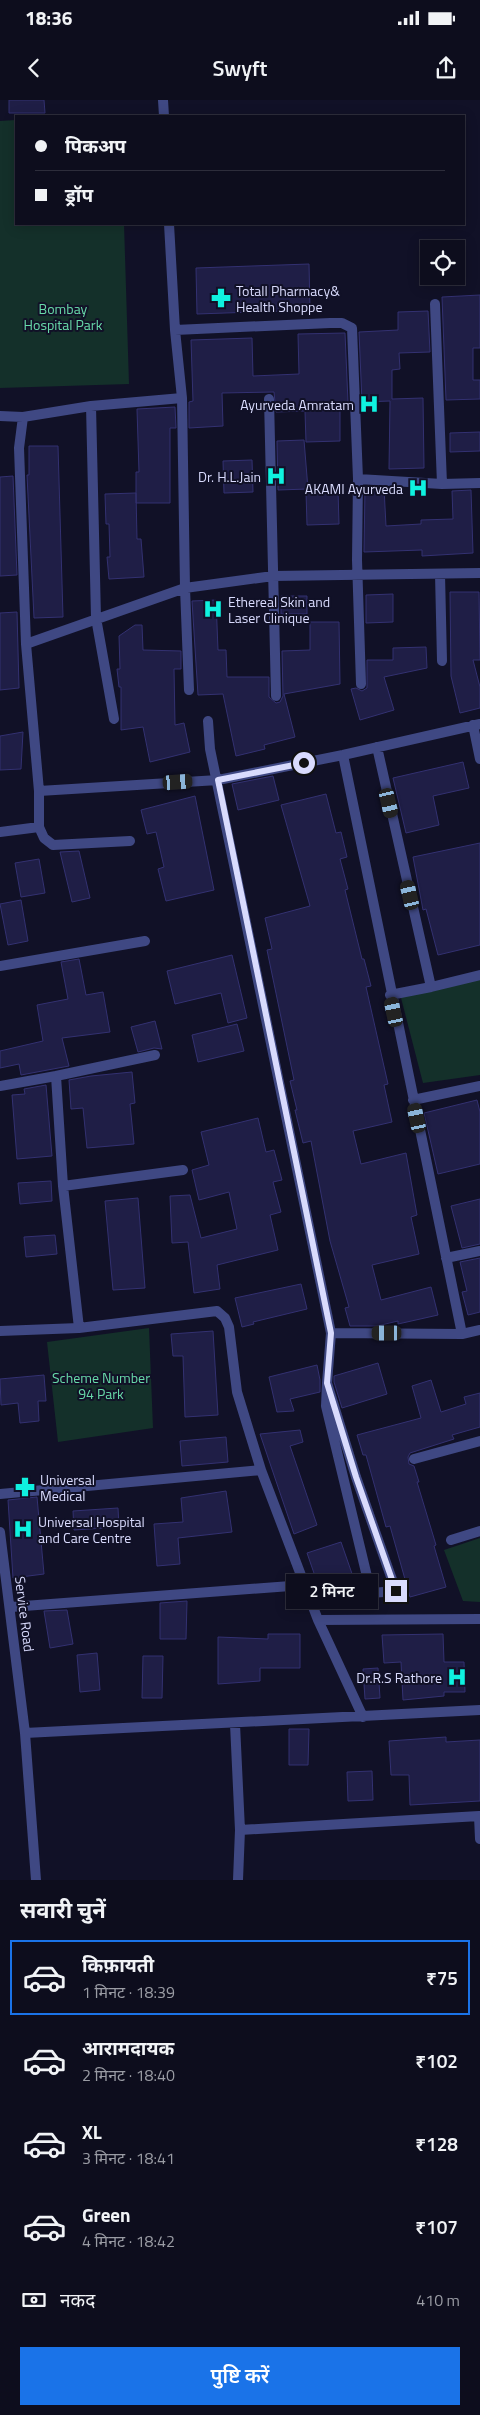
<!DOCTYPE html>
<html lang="hi">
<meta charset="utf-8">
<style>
:root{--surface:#0d0d1d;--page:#161626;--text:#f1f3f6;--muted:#9a9ca4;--line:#2d2d3b;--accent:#1a73e8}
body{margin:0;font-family:"Titillium Web","Noto Sans Devanagari",sans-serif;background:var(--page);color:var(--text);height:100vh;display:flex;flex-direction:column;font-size:19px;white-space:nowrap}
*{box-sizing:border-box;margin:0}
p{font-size:16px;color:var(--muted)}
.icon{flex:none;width:28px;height:28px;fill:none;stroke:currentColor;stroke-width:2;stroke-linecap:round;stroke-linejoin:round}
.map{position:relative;height:1780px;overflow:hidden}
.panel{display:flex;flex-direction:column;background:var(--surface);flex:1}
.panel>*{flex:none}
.banner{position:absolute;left:15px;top:15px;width:450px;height:110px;border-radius:0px;box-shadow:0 2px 12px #0003,0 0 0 1px var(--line);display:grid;align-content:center;height:110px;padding:0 20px;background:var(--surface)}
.tools{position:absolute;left:420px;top:140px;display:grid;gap:10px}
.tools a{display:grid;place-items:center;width:45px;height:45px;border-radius:0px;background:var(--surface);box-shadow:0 2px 12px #0003,0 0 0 1px var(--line);font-size:25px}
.end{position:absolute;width:22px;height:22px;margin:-11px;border:6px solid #d9dbfd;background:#111;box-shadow:0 0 0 2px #111}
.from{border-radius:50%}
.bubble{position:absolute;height:35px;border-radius:0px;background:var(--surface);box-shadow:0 2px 12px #0003,0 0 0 1px var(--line);font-size:16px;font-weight:600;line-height:35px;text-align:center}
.car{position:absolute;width:15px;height:30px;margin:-15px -8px;border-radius:6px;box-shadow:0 0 4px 1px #0007;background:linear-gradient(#222 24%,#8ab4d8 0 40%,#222 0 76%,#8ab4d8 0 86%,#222 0)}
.banner b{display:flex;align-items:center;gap:18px;height:48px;font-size:19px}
.banner b+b{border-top:1px solid var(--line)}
.banner i{width:12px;height:12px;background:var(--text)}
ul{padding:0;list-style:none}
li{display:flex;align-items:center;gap:15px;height:75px;margin:0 10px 8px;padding:0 10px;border:2px solid transparent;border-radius:0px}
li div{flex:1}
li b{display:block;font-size:19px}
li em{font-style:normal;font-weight:600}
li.current{border-color:var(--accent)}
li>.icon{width:45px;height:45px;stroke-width:1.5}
h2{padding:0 20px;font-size:22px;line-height:60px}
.pay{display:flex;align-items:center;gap:12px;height:55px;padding:0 20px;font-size:19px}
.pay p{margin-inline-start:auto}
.button{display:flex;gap:10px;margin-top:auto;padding:10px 20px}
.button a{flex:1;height:58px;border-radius:0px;background:var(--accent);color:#fff;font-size:20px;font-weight:600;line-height:58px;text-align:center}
.status{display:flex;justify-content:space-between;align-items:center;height:35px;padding:0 25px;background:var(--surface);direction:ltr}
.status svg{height:14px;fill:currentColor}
header{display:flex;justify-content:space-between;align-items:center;height:65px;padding:0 20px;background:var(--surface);font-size:22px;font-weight:600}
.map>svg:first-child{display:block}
.green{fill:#14302a}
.building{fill:#1f1e46;stroke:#333171}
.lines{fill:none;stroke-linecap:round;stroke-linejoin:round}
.minor{stroke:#3f4883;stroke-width:10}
.route{stroke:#d9dbfd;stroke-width:6}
.labels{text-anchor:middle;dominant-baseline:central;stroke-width:4;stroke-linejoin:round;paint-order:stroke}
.poi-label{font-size:14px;fill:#d9dbfd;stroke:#111127;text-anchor:start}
.park-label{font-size:14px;fill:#68daa9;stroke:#111127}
.street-label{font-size:14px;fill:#d9dbfd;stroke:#111127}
</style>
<div class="status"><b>18:36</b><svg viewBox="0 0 49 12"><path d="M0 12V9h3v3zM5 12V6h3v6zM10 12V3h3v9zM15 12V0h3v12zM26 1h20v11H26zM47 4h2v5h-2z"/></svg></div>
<header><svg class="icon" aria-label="back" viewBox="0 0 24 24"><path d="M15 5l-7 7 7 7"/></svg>Swyft<svg class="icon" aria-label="share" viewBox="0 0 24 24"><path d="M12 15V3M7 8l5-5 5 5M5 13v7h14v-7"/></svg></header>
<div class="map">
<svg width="480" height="1780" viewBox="0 0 480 1780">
<rect width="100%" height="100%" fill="#111127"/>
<path class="green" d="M16,20V124H124L129,284L0,288V21Z
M480,878V975L423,983L400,894Z
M149,1228L153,1328L58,1342L47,1242Z
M480,1438V1502L463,1501L444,1450Z"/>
<path class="building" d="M9,0H44L45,13H9Z
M309,164L310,210L197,214L196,168Z
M480,195V248H473V280H480V299L446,300L442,197Z
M428,211L430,252L399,253L400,269L392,270V299L423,298L424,368L389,369L390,301L362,302L359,232L398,230V212Z
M345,233L348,302L340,303V341L306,342L305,311L276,312L274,292L222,293L223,326L189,328V302L193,301L191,240L252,238L253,276L299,274L298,234Z
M175,307L176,328H170V403H136V372H139L137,309Z
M480,332V351L450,352V333Z
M304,340L308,389L278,390L277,341Z
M29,346H58L63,517L34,518L27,375H29Z
M252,360L253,392L224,393L223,361Z
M13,376L17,475L0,476V377Z
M365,388H384L386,426L421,424V420L453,419L452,391L471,390L473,453L422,456V450L364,452Z
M338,390L339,424L307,425L306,391Z
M136,393L137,439H141L144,477L109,479L107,457H110L109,424H106L105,394Z
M450,492H479L480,560H473L480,587V608L460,613L451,576Z
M393,494V522L366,523V495Z
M281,496H307V514H281Z
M216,500L218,550H226L227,577H269V597L276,603L280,602L283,596L282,551L310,550V522H339L340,584L284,594L295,637L264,645L265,649L236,656L223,594L198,595L192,501Z
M17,512L19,588L0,590V513Z
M135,525H142L143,550L181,551V569H174L175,625L184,623L190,652L150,662L143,627L121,630V587H119L117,569H120L119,536Z
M426,547L427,568L384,577L394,610L360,620L351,589L356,588L362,591L367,588V560H393V548Z
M23,632L21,669L0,670V636Z
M463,662L469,688L433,696L439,725L406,733L393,678Z
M273,676L279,700L238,710L232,684Z
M326,694L336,733L341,732L347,757L340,759L348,789L345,790L362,859H364L371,886L366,887L388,984L384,985L392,1022L353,1031L361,1064L406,1053L417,1115L411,1117L419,1154L372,1165L381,1200L431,1187L438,1215L398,1224V1221L377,1226H350L345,1208L349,1207L330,1141L311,1041L303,1043L295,1010H297L290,981L294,980L267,850L272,849L265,818L310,806L281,705Z
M195,696L214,790L166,801L158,769L164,767L156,732L147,734L141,710Z
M480,743V845L438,855L426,809L423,810L413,757Z
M79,751L90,798L72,802L60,752Z
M39,759L45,793L21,797L15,763Z
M21,800L28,841L8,845L0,804Z
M232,855L247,918L228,923L221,893L175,904L167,871Z
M79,859L86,895L103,892L110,932L62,938L69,966L21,975L19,964L0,968V951L43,941L37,905L68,899L61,862Z
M155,921L162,949L154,948L138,952L131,927Z
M237,924L244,951L198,962L192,935Z
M132,972L135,1003L130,1004L134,1044L87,1048L83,1008L71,1009L69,980L91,976Z
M46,985L52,1056L17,1059L12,995L25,994L24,989Z
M477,1000L480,1012V1064L438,1074L424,1013Z
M258,1018L266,1052L274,1050L282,1080L273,1082L281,1112L270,1115L278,1150L217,1165L220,1189L194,1193L188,1142L172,1143L170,1096L190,1095L201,1138L237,1129L229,1092L199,1100L192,1070L209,1065L201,1032Z
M51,1081L52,1101L20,1104L18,1083Z
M138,1098L145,1188L113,1190L105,1101Z
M480,1099V1144L462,1148L451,1106Z
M55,1135L57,1154L26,1157L24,1137Z
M480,1158V1212L468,1215L462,1192L467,1191L460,1162Z
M301,1184L307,1209L253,1222L254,1224L242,1227L235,1198Z
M213,1231L218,1315L185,1317L183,1256H173L171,1234Z
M378,1263L387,1294L342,1308L334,1282V1276Z
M317,1265L320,1280V1292L290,1299L294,1311L277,1312L269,1277Z
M44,1275L46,1301H38L39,1321L20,1323L18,1303L1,1305L0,1279Z
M431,1280L441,1312L466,1304L464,1297L480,1293V1327L452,1335L454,1339L410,1353L408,1357L409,1364L414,1366L419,1382H417L436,1445L434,1446L446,1487L410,1497L390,1426L386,1427L366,1355H363L357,1335L421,1318L412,1286Z
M300,1330L303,1342L290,1346L317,1425L294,1434L260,1334Z
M226,1337L228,1362L182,1366L180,1341Z
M226,1391L232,1432L178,1438L180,1464L157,1466L154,1424L183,1422L181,1398Z
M37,1397L44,1474L13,1478L8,1400Z
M118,1408L119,1427L74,1430L73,1411Z
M341,1442L358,1491L324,1502L307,1453Z
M187,1501L186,1539H160V1503Z
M67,1510L73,1544L50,1548L44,1511Z
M268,1534H300V1568H260V1581L218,1584V1537L268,1539Z
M443,1534L444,1562H464L465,1592H444V1596L403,1600L401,1562L384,1563L382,1535Z
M97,1553L100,1590L80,1592L77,1555Z
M143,1556H163L162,1598H142Z
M378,1568L380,1598L365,1599L363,1569Z
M289,1629H309L308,1665H289Z
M446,1637V1642L480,1640V1701L410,1705L409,1675H391L389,1641Z
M372,1671L373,1700L348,1701L347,1672Z"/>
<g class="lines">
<path class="minor" d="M163,0L164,16
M435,204L442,384
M175,230L330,223H342L352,228L358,379L357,460L361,584
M269,299L276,596
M91,306L96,518L114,619
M0,316L23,317L91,306L182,298
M23,317L19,348L26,544
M358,379L442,384L480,383
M440,474L442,561
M189,590L185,488L273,476L480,473
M208,621L210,649L331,1233L327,1283
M473,625L480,659
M377,647L431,887L480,875
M343,655L462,1234
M39,691L218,680L343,655L480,624
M39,727L44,738L53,745L130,741
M0,732L39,727V691L26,544L185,488L182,298L175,230L169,124
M0,866L145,841
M390,895L431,887
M56,976L155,955
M0,986L56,976L63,1086L79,1228
M413,1000L480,986
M63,1086L183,1070
M446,1158L480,1151
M0,1231L79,1228L217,1211L225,1218L229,1227L237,1292L261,1370
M331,1233L462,1234L480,1230
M327,1283L356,1377L396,1491L371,1493L326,1306Z
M414,1359L480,1341
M0,1394L261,1370L318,1520L363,1617
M0,1432L25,1633L36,1780
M451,1440L480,1431
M11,1507L304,1485
M318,1520L480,1519
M235,1624L240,1730L479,1716L480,1739
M25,1633L480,1610
M238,1780L240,1730"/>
</g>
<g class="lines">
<path class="route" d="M304,663L218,680L331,1233L327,1283L356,1377L396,1491"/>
</g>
<defs>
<symbol id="pharmacy-bare" viewBox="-9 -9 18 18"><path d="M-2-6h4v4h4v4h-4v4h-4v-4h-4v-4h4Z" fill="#0ff2e0" stroke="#111127" stroke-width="2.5" paint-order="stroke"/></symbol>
<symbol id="hospital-bare" viewBox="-9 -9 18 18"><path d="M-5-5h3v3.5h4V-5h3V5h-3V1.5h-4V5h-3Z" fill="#0ff2e0" stroke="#111127" stroke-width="2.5" paint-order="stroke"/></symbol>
</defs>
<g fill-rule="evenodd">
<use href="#pharmacy-bare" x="207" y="184" width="28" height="28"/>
<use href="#hospital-bare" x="355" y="290" width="28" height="28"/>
<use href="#hospital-bare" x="262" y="362" width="28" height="28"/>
<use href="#hospital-bare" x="404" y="374" width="28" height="28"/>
<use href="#hospital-bare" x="199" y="495" width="28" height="28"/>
<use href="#pharmacy-bare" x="11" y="1373" width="28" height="28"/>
<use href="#hospital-bare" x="9" y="1415" width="28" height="28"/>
<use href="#hospital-bare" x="443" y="1563" width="28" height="28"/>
</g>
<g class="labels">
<g class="poi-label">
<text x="236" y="190">Totall Pharmacy&amp;<tspan x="236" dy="16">Health Shoppe</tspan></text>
<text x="354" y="304" text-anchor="end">Ayurveda Amratam</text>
<text x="261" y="376" text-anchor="end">Dr. H.L.Jain</text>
<text x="403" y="388" text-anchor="end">AKAMI Ayurveda</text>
<text x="228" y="501">Ethereal Skin and<tspan x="228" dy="16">Laser Clinique</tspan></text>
<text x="40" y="1379">Universal<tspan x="40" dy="16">Medical</tspan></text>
<text x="38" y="1421">Universal Hospital<tspan x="38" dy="16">and Care Centre</tspan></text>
<text x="442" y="1577" text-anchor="end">Dr.R.S Rathore</text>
</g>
<g class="park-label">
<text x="63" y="208">Bombay<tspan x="63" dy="16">Hospital Park</tspan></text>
<text x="101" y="1277">Scheme Number<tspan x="101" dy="16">94 Park</tspan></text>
</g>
<g class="street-label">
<text transform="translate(25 1514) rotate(83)">Service Road</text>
</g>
</g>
</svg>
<div class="tools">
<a><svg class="icon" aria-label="locate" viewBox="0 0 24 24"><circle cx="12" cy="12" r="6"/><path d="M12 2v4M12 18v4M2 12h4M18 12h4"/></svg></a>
</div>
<i class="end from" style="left:304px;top:663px"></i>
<i class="end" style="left:396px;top:1491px"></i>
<div class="bubble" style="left:286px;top:1474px;width:92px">2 मिनट</div>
<i class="car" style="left:178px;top:682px;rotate:86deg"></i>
<i class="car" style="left:389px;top:703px;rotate:167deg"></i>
<i class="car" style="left:410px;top:795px;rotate:347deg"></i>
<i class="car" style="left:394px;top:912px;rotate:348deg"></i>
<i class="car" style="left:417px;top:1018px;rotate:348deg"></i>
<i class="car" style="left:387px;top:1233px;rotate:270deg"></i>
<div class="banner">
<b><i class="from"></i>पिकअप</b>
<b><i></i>ड्रॉप</b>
</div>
</div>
<section class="panel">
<h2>सवारी चुनें</h2>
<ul>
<li class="current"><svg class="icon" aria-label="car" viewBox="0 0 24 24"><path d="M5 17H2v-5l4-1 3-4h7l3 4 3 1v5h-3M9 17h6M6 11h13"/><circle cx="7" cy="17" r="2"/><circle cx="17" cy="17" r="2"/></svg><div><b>किफ़ायती</b><p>1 मिनट · 18:39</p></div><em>₹75</em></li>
<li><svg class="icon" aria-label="car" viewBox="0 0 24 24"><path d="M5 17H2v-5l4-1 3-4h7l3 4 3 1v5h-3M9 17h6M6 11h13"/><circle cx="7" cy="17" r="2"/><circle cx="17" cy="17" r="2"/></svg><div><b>आरामदायक</b><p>2 मिनट · 18:40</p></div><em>₹102</em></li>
<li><svg class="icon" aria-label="car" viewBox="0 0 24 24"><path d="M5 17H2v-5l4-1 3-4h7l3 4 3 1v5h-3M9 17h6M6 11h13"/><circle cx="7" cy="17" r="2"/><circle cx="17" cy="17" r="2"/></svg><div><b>XL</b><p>3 मिनट · 18:41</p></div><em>₹128</em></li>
<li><svg class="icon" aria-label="car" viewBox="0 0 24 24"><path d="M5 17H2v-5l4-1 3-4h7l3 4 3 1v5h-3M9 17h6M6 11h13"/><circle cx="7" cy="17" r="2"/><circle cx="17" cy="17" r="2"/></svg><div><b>Green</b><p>4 मिनट · 18:42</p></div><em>₹107</em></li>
</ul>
<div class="pay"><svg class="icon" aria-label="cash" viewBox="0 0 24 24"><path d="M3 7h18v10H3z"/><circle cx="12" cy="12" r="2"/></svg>नकद<p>410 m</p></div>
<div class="button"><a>पुष्टि करें</a></div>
</section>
